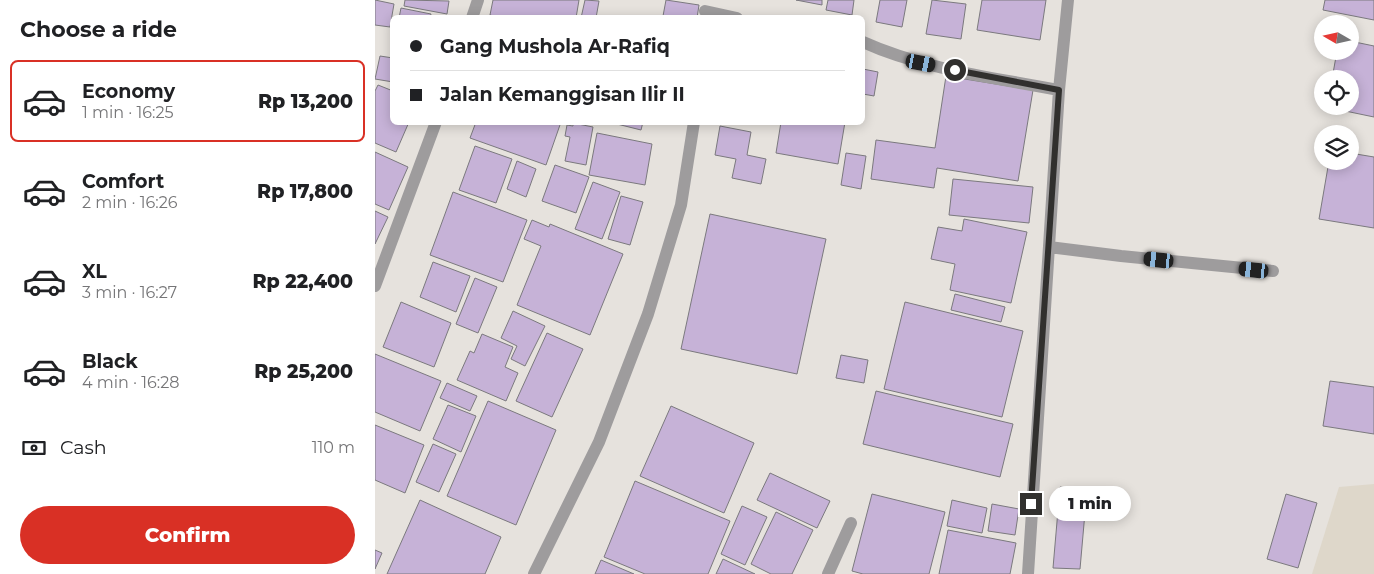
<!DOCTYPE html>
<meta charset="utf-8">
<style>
:root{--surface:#fff;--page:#f6f6f6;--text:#202124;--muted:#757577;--line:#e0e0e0;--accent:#d93025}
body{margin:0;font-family:Montserrat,sans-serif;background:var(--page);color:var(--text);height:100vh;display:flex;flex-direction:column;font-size:19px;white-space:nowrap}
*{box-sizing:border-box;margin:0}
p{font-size:16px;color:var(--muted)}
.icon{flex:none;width:28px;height:28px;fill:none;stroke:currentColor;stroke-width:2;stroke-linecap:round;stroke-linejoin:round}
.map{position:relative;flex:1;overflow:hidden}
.drawer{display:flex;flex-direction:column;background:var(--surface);width:375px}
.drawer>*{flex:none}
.top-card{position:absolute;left:15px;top:15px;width:475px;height:110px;border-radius:8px;box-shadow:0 2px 12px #0003;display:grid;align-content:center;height:110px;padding:0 20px;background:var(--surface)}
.needle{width:32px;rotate:279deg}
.fabs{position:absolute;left:939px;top:15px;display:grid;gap:10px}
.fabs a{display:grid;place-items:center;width:45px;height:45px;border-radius:50%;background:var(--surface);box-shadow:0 2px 12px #0003;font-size:25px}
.end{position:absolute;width:22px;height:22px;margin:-11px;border:6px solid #31302e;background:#fff;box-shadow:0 0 0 2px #fff}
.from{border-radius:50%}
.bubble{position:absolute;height:35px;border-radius:18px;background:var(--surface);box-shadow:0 2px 12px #0003;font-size:16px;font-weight:800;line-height:35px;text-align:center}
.car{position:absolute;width:15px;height:30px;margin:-15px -8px;border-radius:6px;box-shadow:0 0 4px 1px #0007;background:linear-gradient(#222 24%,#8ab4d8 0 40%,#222 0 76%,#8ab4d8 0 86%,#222 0)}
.top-card b{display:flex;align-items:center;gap:18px;height:48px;font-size:19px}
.top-card b+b{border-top:1px solid var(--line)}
.top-card i{width:12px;height:12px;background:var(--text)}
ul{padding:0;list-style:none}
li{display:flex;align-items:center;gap:15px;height:82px;margin:0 10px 8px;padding:0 10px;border:2px solid transparent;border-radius:8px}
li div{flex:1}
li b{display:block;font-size:19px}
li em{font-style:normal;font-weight:800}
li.current{border-color:var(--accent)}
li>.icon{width:45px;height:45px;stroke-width:1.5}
h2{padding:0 20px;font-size:22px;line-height:60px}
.pay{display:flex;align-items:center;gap:12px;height:55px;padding:0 20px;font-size:19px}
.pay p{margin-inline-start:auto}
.action{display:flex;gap:10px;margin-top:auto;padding:10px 20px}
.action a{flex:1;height:58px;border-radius:30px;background:var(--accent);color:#fff;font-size:20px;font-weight:800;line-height:58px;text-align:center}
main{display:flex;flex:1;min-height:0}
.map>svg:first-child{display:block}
.built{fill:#ded7ca}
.building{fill:#c6b2d7;stroke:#7b797e}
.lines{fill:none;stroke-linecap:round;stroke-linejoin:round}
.minor{stroke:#9e9c9d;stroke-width:12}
.route{stroke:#31302e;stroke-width:6}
</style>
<main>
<section class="drawer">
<h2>Choose a ride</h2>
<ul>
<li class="current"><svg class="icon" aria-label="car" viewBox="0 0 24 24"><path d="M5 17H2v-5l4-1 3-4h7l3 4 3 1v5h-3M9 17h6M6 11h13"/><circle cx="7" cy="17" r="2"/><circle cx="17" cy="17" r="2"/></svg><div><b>Economy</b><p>1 min · 16:25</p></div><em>Rp 13,200</em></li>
<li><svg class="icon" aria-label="car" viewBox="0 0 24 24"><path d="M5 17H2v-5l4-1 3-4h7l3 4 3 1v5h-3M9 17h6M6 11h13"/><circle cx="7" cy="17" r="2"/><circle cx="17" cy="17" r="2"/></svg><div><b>Comfort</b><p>2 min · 16:26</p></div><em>Rp 17,800</em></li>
<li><svg class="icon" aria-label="car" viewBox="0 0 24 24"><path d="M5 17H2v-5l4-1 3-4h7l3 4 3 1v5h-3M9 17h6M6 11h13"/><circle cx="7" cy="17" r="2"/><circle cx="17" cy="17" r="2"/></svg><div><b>XL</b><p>3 min · 16:27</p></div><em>Rp 22,400</em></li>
<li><svg class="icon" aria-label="car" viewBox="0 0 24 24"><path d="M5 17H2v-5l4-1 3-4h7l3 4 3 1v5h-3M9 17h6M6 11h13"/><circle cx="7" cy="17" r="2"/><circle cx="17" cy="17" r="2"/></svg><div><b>Black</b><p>4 min · 16:28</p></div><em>Rp 25,200</em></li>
</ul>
<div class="pay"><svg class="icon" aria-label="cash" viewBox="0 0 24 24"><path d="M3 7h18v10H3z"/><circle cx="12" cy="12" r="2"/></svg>Cash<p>110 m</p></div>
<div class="action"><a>Confirm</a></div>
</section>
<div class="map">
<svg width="999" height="574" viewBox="0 0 999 574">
<rect width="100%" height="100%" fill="#e6e2dd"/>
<path class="built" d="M999,484V574H937L964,487Z"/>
<path class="building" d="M0,0L19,4L15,27L0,25Z
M30,0L74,1L72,14L29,6Z
M118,0H204L201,18H126L115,15Z
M210,0L224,1L221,18H206Z
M291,0L324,5L322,18L288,16Z
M421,0H447V5Z
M453,0H479L477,15L451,10Z
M505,0H532L527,27L501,22Z
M557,0L591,4L586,39L551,34Z
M607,0H671L665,40L602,30Z
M950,0H999V20L948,10Z
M26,8L56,14L55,18H24Z
M975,41L999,46V117L951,107L975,106V79H957L962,51H975Z
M5,56L18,58V82L0,79Z
M488,69L503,72L499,96L488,94Z
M571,76L658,90L643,181L562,168L559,188L496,179L501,140L560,148Z
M3,85L18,91V122H34L21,152L0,143V91Z
M101,122H186L171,165L95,138Z
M234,122H268L266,130Z
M406,122H470L463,164L401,153Z
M198,123L218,127L211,165L190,161L195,137L190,136L192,125L198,126Z
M345,126L376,132L372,155L391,159L386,184L357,178L361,159L340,155Z
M222,133L277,144L270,185L214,175Z
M100,146L137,159L121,203L84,190Z
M0,152L33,167L14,210L0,204Z
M471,153L491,156L486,189L466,185Z
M975,153L999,157V228L944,219L954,161H975Z
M142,161L161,169L151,197L132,189Z
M180,165L214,177L201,213L167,201Z
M578,179L658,187L654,223L574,215Z
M218,182L245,192L227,239L200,229Z
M78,192L152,220L128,282L55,255Z
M246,196L268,202L255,245L233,239Z
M0,211L13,217L0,244Z
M335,214L451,239L422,374L306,349Z
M589,219L652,232L636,303L575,290L580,264L556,259L563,227L587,231Z
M157,220L174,227L175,224L248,254L215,335L142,305L166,246L149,239Z
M58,262L95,276L81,312L45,297Z
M100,278L122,287L103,333L81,324Z
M580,294L630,307L626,322L576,310Z
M26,302L76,323L59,367L8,347Z
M530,302L648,331L627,417L509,389Z
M138,311L170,326L150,366L136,359L142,346L126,338Z
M172,333L208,349L177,417L141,401Z
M107,334L138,347L130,367L143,373L131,401L82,380L95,351L99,353Z
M0,354L66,381L45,431L0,412Z
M466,355L493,360L489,383L461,378Z
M955,381L999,387V434L948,426Z
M72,383L102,396L95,411L65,398Z
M501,391L638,424L625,477L488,444Z
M113,401L181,430L141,525L72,496Z
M73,405L101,416L86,452L58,439Z
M296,406L379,443L349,513L265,476Z
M0,425L49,445L30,493L0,480Z
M58,444L81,454L64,492L41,482Z
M395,473L455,501L442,528L382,500Z
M260,481L355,521L333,574H270L229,557Z
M685,487L712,490L705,569L678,568Z
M497,494L570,512L554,574H488L477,571Z
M911,494L942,503L923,568L892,559Z
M45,500L126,537L110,574H12Z
M577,500L612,508L607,533L572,526Z
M617,504L644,509L640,535L613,531Z
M367,506L392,517L370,565L346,554Z
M401,512L438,530L417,574H396L376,564Z
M573,530L641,543L635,574H564Z
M0,550L7,553L0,569Z
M348,559L380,574H341Z
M226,560L259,574H220Z"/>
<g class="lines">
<path class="minor" d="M330,11L362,18
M97,18L103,0
M488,42C547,69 620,78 684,90
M674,247L746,256L898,271
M0,286L61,122
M159,574L224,442L273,314L306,205L319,122
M453,574L476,523
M653,574L684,90L693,0"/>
</g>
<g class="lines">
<path class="route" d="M580,70L684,90L656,504"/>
</g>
</svg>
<div class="fabs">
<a><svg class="needle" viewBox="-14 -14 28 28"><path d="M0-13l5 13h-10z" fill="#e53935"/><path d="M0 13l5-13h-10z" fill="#757577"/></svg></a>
<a><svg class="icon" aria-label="locate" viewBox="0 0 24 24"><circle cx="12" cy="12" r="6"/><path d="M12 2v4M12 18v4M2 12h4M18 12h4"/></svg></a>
<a><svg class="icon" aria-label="layers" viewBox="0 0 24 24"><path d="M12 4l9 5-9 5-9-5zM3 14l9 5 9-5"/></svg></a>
</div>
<i class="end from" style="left:580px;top:70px"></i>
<i class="end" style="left:656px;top:504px"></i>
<div class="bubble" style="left:674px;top:486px;width:82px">1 min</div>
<i class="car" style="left:546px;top:63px;rotate:101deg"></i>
<i class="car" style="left:784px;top:260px;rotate:276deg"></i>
<i class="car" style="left:879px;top:270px;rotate:276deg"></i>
<div class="top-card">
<b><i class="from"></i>Gang Mushola Ar-Rafiq</b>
<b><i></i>Jalan Kemanggisan Ilir II</b>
</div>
</div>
</main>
